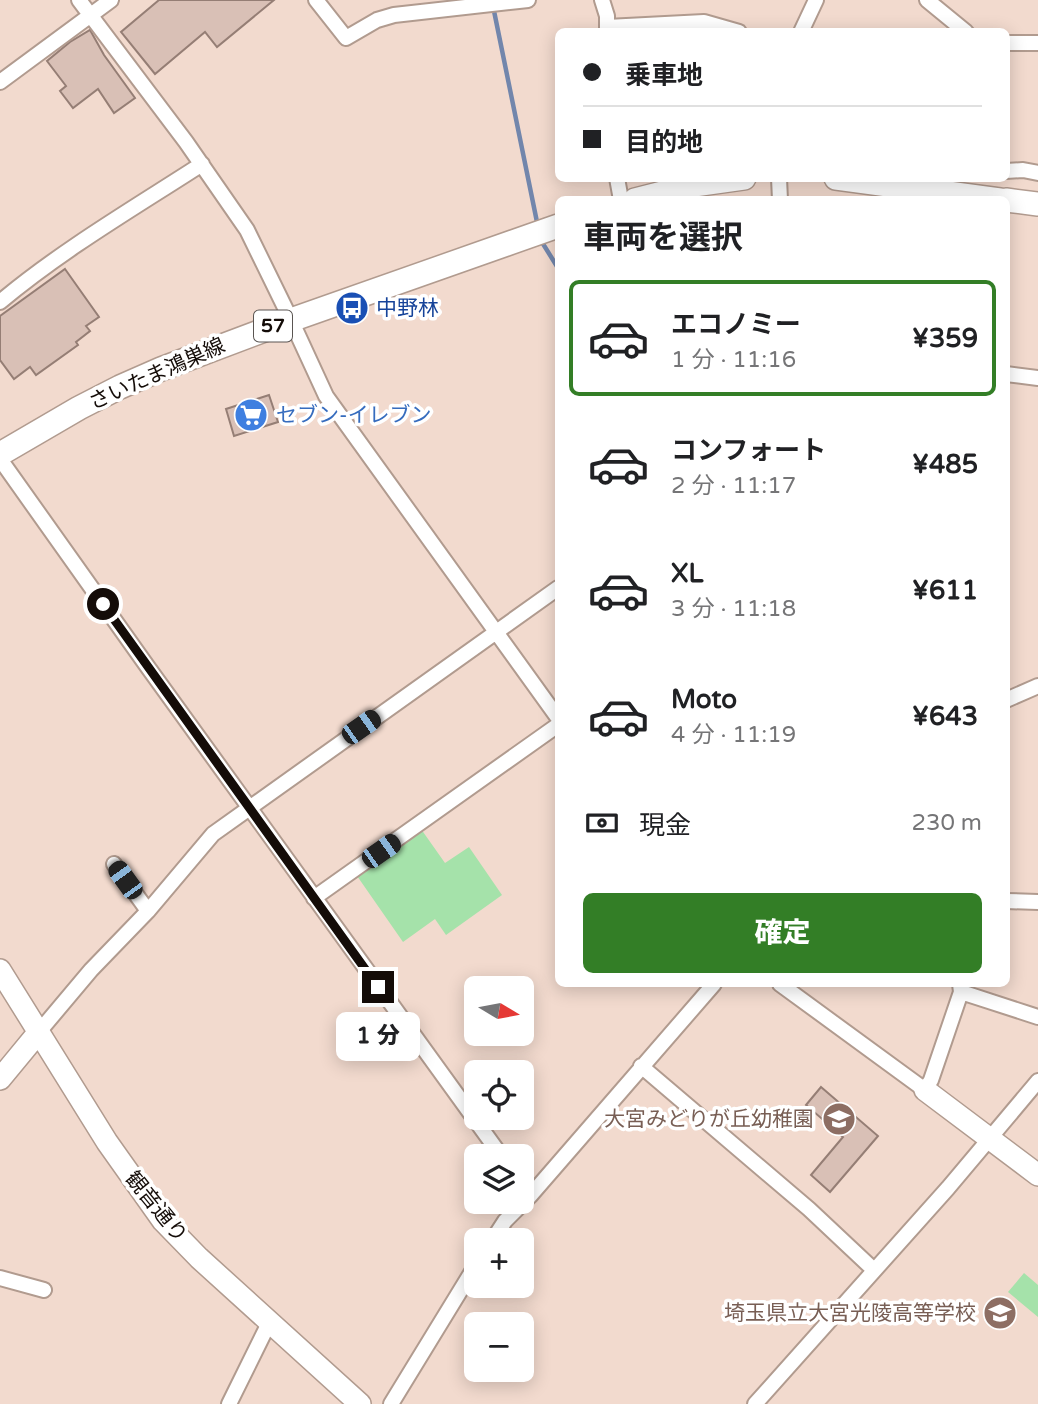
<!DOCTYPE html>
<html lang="ja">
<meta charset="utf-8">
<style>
:root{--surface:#fff;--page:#f2f2f2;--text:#202124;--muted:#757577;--line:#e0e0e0;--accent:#337e26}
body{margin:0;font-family:"Varela Round","Noto Sans JP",sans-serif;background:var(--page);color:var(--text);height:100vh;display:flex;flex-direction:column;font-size:26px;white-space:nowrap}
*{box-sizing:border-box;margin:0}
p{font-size:23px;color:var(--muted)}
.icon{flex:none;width:38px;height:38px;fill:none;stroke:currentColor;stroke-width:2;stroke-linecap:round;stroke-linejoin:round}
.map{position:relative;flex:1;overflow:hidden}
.panel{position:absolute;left:555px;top:196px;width:455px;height:791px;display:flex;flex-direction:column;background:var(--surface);border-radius:10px;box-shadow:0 4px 18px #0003}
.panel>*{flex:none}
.top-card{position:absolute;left:555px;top:28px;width:455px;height:154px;border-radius:10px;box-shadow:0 4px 18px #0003;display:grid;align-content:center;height:154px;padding:0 28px;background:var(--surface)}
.needle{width:46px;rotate:100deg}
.buttons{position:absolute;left:464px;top:976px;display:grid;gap:14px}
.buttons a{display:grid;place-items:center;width:70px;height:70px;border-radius:10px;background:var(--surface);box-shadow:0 4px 18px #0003;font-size:35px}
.end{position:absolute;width:32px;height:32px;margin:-16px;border:9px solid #140c08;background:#fff;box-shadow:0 0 0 4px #fff}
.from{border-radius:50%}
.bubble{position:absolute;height:49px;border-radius:10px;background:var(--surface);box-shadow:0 4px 18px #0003;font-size:23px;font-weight:800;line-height:49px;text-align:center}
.car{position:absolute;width:21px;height:42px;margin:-21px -10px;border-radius:9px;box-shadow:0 0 5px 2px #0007;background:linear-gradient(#222 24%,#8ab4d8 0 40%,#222 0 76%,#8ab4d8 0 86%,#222 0)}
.top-card b{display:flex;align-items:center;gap:24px;height:66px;font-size:26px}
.top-card b+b{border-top:2px solid var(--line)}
.top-card i{width:18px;height:18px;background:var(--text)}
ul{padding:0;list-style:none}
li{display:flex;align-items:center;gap:21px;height:116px;margin:0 14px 10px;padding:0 14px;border:4px solid transparent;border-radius:10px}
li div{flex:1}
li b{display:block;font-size:26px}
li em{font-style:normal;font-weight:800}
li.current{border-color:var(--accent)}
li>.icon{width:63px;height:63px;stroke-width:1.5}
h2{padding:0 28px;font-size:32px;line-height:84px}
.pay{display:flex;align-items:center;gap:18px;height:77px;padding:0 28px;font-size:26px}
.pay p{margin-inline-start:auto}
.cta{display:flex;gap:14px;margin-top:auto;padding:14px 28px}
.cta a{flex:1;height:80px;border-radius:10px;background:var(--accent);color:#fff;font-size:28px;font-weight:800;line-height:80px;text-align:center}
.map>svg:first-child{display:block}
.green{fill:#a5e2aa}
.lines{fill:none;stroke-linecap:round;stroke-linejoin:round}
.stream{stroke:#7286ac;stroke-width:4.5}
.building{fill:#d9c0b6;stroke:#957e75;stroke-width:2}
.street-casing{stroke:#b19b8f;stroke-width:18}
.secondary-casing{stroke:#b19b8f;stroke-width:24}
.primary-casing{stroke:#b19b8f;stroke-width:26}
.street{stroke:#fff;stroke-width:14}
.secondary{stroke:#fff;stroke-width:21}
.primary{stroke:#fff;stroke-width:23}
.route{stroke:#140c08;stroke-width:9}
.labels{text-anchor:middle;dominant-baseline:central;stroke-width:7;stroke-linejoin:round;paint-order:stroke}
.shield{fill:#fff;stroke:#5a5552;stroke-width:2}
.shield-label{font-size:19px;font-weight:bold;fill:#140c08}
.transit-label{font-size:21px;fill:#164399;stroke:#fff;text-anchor:start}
.street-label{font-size:21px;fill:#140c08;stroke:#fff}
.shop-label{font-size:21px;fill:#366cbe;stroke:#fff;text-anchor:start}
.education-label{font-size:21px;fill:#785e54;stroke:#fff;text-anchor:end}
</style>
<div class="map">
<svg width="1038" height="1404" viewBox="0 0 1038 1404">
<rect width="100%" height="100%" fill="#f2dace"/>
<path class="green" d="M421,829L445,863L469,847L502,895L446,935L435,919L403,942L355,873Z
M1024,1273L1038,1285V1317L1008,1292Z"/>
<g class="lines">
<path class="stream" d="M493,6L538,227
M540,239L558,268"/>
</g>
<path class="building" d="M159,0H274L217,47L205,32L155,74L121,32Z
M90,30L104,55L135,98L114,113L98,89L73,108L60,91L66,86L47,61L70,42Z
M65,269L99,317L86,326L90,331L76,342L78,345L36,375L30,367L14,379L0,360V316Z
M269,395L278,422L234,436L226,409Z
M821,1087L878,1136L830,1192L811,1175L843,1137L806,1105Z"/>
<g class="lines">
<defs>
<path id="street" d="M79,0L186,142L247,230L291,320L326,396L558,718
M316,0L346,38L377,20L394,15L528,0
M602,0L607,16V32
M927,0L966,32
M607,27L704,22L739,32
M801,32L816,0
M1006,43H1038
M0,82L111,0
M1006,171L1023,170L1038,173
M617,178L621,200
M779,178L780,200
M0,302C62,250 134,208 202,164
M1006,374L1038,378
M0,459L147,666L502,1157
M1006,700L1038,686
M114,864L148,911
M314,898L558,725
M1006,901L1038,902
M780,984L925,1090L931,1080L961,992L960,984
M961,992L1038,1017
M38,1033L91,970L148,911L213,834L558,588
M641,1066L809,1209L874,1270
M522,1184L530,1196
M492,1241L505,1221L530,1196L714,984
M0,1278L44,1290
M229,1404L270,1321
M391,1404L476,1265
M755,1404L948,1188L1038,1081"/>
<path id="secondary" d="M0,970L107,1142L163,1221L199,1258L360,1404
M0,1079L38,1033
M925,1090L1038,1175"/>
<path id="primary" d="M836,178L1000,200
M635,200L694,185L744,178
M1006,200L1038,204
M0,454L79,408L120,387L161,369L291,320L558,226"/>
</defs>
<use href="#street" class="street-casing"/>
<use href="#secondary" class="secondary-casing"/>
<use href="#primary" class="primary-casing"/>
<use href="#street" class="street"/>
<use href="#secondary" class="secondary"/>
<use href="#primary" class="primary"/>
</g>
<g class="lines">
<path class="route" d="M103,604L378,987"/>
</g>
<defs>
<symbol id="bus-disc" viewBox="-11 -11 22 22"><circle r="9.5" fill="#1a4fb4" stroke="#fff"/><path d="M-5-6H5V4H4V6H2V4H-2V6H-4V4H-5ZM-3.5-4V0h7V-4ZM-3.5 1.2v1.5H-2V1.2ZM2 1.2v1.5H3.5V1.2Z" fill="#fff"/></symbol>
<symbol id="supermarket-disc" viewBox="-11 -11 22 22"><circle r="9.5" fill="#3f7fe0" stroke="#fff"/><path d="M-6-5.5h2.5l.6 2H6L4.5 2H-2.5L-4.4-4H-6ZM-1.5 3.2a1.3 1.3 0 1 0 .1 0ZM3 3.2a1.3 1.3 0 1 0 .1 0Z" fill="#fff"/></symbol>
<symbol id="school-disc" viewBox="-11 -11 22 22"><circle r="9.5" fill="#8d6e63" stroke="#fff"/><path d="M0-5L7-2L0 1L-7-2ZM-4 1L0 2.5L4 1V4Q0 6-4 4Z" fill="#fff"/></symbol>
</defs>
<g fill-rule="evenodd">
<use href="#bus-disc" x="333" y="289" width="38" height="38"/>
<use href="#supermarket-disc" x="232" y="396" width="38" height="38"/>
<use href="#school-disc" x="820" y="1100" width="38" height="38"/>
<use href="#school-disc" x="981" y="1294" width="38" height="38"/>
</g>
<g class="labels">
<rect class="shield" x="254" y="310.5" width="38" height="31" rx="5"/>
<g class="shield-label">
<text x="273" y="326">57</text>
</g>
<g class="transit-label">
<text x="376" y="308">中野林</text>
</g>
<g class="street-label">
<text transform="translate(157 374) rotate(-24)">さいたま鴻巣線</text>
<text transform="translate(156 1207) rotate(51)">観音通り</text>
</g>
<g class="shop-label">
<text x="276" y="415">セブン-イレブン</text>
</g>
<g class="education-label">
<text x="814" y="1119">大宮みどりが丘幼稚園</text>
<text x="976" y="1313">埼玉県立大宮光陵高等学校</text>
</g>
</g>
</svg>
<div class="buttons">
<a><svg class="needle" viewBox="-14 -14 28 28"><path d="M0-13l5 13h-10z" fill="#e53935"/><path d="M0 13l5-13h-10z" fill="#757577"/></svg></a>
<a><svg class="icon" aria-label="locate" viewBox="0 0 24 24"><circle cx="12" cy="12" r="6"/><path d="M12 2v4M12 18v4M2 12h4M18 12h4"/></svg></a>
<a><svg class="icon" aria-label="layers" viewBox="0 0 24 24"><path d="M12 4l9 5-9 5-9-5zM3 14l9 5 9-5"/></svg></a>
<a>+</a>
<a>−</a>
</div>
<i class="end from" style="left:103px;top:604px"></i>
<i class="end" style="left:378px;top:987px"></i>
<div class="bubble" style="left:336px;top:1012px;width:84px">1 分</div>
<i class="car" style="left:361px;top:727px;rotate:55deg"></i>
<i class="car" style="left:381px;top:851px;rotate:55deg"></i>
<i class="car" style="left:125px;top:880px;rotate:324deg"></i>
<div class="top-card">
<b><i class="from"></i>乗車地</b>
<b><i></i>目的地</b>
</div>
<section class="panel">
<h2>車両を選択</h2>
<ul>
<li class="current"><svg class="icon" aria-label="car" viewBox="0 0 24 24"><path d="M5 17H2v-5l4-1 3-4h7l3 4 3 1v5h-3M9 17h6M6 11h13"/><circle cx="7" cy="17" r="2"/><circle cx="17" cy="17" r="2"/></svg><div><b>エコノミー</b><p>1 分 · 11:16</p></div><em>¥359</em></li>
<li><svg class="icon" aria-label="car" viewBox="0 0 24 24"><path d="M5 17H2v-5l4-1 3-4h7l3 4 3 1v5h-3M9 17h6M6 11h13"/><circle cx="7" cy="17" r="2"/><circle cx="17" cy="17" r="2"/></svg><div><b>コンフォート</b><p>2 分 · 11:17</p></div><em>¥485</em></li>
<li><svg class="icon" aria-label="car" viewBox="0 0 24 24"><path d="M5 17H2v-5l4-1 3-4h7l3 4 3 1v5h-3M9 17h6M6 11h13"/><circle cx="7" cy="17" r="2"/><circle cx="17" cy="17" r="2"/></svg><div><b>XL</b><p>3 分 · 11:18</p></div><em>¥611</em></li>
<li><svg class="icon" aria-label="car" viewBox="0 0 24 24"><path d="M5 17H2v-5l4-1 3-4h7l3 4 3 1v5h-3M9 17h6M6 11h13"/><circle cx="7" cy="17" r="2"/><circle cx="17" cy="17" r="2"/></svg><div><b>Moto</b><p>4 分 · 11:19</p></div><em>¥643</em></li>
</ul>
<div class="pay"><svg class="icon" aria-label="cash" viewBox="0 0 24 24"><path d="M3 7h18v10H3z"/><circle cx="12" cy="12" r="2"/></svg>現金<p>230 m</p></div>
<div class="cta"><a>確定</a></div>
</section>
</div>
